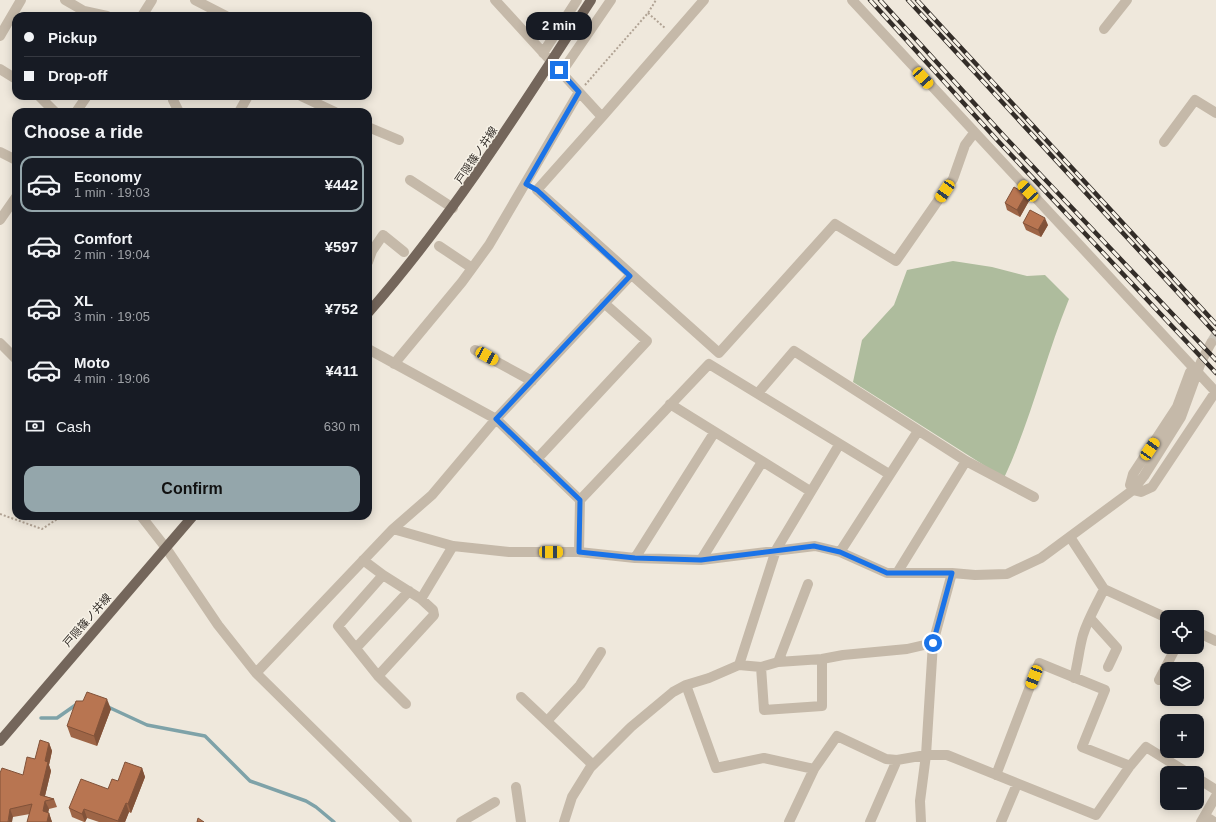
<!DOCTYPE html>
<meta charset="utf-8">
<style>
:root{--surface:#171b24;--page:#242831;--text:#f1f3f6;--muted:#9ea1a6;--line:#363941;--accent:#94a6ab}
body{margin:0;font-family:Arial,"Noto Sans JP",sans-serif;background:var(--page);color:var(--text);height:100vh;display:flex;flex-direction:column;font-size:15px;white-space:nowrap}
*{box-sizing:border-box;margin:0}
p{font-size:13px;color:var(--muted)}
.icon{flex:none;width:22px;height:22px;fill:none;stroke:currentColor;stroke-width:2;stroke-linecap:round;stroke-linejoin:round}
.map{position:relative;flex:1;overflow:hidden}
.details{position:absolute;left:12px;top:108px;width:360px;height:412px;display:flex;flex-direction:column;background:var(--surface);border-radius:12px;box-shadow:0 2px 10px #0003}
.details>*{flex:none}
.hud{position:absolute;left:12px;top:12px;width:360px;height:88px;border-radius:12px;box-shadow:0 2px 10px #0003;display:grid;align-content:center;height:88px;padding:0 12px;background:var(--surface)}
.tools{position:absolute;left:1160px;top:610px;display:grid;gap:8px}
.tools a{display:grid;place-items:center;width:44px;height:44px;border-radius:8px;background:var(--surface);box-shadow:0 2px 10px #0003;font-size:20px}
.end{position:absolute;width:18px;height:18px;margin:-9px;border:5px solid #1a73e8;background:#fff;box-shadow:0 0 0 2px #fff}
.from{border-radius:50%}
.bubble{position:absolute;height:28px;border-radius:12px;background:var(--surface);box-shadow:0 2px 10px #0003;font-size:13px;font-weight:700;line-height:28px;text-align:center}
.car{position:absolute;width:12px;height:24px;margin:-12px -6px;border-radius:5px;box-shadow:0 0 3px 1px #0007;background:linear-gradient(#f5c518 24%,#345 0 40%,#f5c518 0 76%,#345 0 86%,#f5c518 0)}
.hud b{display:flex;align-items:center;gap:14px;height:38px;font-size:15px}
.hud b+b{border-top:1px solid var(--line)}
.hud i{width:10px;height:10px;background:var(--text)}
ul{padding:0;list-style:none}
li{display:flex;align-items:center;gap:12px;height:56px;margin:0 8px 6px;padding:0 4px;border:2px solid transparent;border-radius:12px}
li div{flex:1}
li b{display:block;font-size:15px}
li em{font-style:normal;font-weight:700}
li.on{border-color:var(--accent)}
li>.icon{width:36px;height:36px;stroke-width:1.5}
h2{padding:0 12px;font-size:18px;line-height:48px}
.pay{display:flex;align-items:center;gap:10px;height:44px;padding:0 12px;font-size:15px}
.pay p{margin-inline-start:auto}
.cta{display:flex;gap:8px;margin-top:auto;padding:8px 12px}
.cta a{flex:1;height:46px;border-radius:12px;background:var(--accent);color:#111;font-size:16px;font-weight:700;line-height:46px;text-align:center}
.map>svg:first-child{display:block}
.garden{fill:#aebc9d}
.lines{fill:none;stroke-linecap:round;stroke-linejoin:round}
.stream{stroke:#7ea2a8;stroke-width:3.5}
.minor-tunnel{stroke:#c9c3b8;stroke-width:10;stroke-dasharray:10 5;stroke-linecap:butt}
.path{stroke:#b1a394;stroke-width:2;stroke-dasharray:2 2;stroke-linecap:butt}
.minor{stroke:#c5b9a9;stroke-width:10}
.major{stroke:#74665b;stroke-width:10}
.rail-casing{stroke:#332d28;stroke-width:4.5}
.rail{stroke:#f7f2e7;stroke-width:3;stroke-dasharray:9;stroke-linecap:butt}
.wall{fill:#9e6546}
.shaded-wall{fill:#815239}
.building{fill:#b87551;stroke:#815239}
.route{stroke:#1a73e8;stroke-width:5}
.labels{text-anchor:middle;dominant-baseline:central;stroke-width:3;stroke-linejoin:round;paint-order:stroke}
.street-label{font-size:11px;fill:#332d28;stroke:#f7f2e7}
</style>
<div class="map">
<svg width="1216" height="822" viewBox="0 0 1216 822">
<rect width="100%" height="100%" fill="#efe8dc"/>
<path class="garden" d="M953,261L992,267L1027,276L1045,275L1069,299C1045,358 1031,420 1004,478L853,382L862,340L894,305L907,270Z"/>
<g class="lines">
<path class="stream" d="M106,706L147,725L205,736L250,781L306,801L316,807L334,822
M41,718H57L77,704"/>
<path class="minor-tunnel" d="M1211,343L1216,335"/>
<path class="path" d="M648,13L665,28
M585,85L648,13L656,0
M0,514L42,529L62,516"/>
<path class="minor" d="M65,0L84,11L107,16
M195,0L226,16
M495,0L602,117L537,190L719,353L835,224L896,261L953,179L965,145L974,133
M852,0L1216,392
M142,16L152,0
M1104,29L1127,0
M0,36L21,0
M543,53L577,0
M0,69L16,79
M561,73L611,0
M39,96L55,112
M176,96L173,100L179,112
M301,96L335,112
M76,112L87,96
M239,112L248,96
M602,117L704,0
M368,127L399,140
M1164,142L1195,100L1216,113
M0,152L16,160
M410,180L453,208
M0,220L16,197
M439,246L472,268
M368,262L372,251L383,235L404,252
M0,343L16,359
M368,349L496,419L580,500L579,552
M475,350L532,381
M394,364L462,282L489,245L579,92
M1190,372L1177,407L1133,474L1130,485L1133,490L1141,492L1152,487L1216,391
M758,393L794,351L966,461L1034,497
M670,404L810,491
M537,459L647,341L604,303
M580,500L709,364L889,474
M141,516L166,548L218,625L256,673L407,822
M393,529L453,546L509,552H579L635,558L701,560L815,546L840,552L887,573H952L975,575L1007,574L1041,558L1133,490L1144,476L1181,417L1201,362L1211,343
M1070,537L1104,589L1167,618
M840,552L918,431
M635,558L714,433
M363,560L383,575
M701,560L762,462
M897,573L966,461
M1090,618L1117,648L1108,667
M1197,632L1216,641
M356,648L409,591
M778,662L808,584
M739,665L776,550L839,445
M761,667L764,710L822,706V659
M256,673L393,529L432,495L496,419L630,276
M378,676L434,615L433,610L421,599
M1074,678C1078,663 1079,649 1083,635C1088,619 1097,604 1104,589
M1159,680L1176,647
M686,685L716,768L764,758L814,769
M521,697L593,765
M406,704L378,676L338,626L383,575L421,599L453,546
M548,720L580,685L601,652
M996,775L1039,663L1105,690L1082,747L1130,766
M1197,778L1216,790
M516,787L521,822
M1205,816L1214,822
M461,822L495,802
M564,822L572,797L590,768L631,727L673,692L686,685L709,678L739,665L761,667L778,662L822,659L843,655L907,649L933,643
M789,822L814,769L837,736L886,759L897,760L926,755H947L1096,815L1130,766L1146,747L1188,773
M870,822L897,760
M921,822L920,801L926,755L933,643L952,573
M1001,822L1017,784
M1201,822L1216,796"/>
<path class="major" d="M368,313C453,216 521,108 591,0
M0,741L193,516"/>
<defs>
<path id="rail" d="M870,0L998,141L1216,373
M880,0L1004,136L1216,360
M908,0L1216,334
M917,0L1216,324"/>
</defs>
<use href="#rail" class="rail-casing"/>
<use href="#rail" class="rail"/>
</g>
<path class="wall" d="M1029,201L1020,217L1007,210L1005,203Z
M1023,223L1048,225L1041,237L1026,230Z
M83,701L111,709L97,746L71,737L67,726Z
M49,743L52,751L49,765L51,771L45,796L54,799L57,807L49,809L48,813H49L52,822H27L30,814L13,817L0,822L23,775L35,759Z
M142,768L145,777L131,813L129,812L125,822H99L87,818L85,822H84L72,817L69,808L108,789L118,781Z"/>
<path class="shaded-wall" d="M1026,194L1029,201L1020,217L1017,210Z
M1045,218L1048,225L1041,237L1038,230Z
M107,699L111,709L97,746L94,736Z
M49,743L52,751L49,765L51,771L43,804L40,795L45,761Z
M142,768L145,777L131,813L128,804Z
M45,801L49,809L46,820L43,811Z
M126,803L129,812L125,822H118Z
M10,809L13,817L12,822H8Z
M84,809L87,818L85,822L82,814Z
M49,813L52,822H47Z"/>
<path class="building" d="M1014,187L1026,194L1017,210L1005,203Z
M1030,210L1045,218L1038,230L1023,223Z
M87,692L107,699L94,736L67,726L76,701H83Z
M40,740L49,743L45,761L48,762L40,795L54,799L45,801L43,811L49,813L47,822H27L32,804L10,809L8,822H0V773L2,768L23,775L27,757L35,759Z
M125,762L142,768L128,804L126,803L118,821L84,809L82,814L69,808L81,779L108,789L112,779L118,781Z
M198,818L204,822H197Z"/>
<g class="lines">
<path class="route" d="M559,70L579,92L526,184L537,190L630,276L496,419L580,500L579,552L635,558L701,560L814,546L840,552L887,573H952L933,643"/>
</g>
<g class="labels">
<g class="street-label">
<text transform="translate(476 155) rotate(-56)">戸隠篠ノ井線</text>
<text transform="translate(87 620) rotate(-49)">戸隠篠ノ井線</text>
</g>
</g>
</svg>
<div class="tools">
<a><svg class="icon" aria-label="locate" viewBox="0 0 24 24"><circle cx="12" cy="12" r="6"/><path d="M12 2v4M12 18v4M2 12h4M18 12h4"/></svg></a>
<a><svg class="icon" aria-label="layers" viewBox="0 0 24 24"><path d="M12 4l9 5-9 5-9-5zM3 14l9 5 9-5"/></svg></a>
<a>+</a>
<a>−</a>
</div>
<i class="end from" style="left:933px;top:643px"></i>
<i class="end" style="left:559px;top:70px"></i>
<div class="bubble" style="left:526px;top:12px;width:66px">2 min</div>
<i class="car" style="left:923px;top:78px;rotate:138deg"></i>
<i class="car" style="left:945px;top:191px;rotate:214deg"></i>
<i class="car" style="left:1028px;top:191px;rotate:317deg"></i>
<i class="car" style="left:487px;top:356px;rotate:119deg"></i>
<i class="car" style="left:1150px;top:449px;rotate:34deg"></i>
<i class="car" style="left:551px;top:552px;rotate:90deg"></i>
<i class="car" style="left:1034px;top:677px;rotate:201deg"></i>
<div class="hud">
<b><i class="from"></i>Pickup</b>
<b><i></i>Drop-off</b>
</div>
<section class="details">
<h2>Choose a ride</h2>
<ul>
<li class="on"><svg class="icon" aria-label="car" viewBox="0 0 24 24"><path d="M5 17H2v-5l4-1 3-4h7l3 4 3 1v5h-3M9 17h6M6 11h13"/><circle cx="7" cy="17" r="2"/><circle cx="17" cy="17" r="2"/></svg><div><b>Economy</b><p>1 min · 19:03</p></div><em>¥442</em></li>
<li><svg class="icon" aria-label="car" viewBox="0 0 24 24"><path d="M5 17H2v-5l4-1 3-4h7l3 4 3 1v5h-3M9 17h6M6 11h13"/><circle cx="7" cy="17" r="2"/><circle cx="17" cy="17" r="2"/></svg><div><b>Comfort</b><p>2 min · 19:04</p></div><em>¥597</em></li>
<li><svg class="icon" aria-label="car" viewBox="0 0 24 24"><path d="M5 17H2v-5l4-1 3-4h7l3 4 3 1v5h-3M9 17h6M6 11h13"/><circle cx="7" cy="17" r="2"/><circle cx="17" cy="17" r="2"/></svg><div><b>XL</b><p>3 min · 19:05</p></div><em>¥752</em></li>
<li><svg class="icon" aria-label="car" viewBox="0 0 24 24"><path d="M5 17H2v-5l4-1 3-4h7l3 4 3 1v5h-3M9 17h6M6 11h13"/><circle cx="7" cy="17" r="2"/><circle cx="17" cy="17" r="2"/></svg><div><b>Moto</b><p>4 min · 19:06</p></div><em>¥411</em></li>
</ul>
<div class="pay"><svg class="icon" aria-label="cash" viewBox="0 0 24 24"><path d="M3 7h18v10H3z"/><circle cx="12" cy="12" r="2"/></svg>Cash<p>630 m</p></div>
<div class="cta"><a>Confirm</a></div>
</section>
</div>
